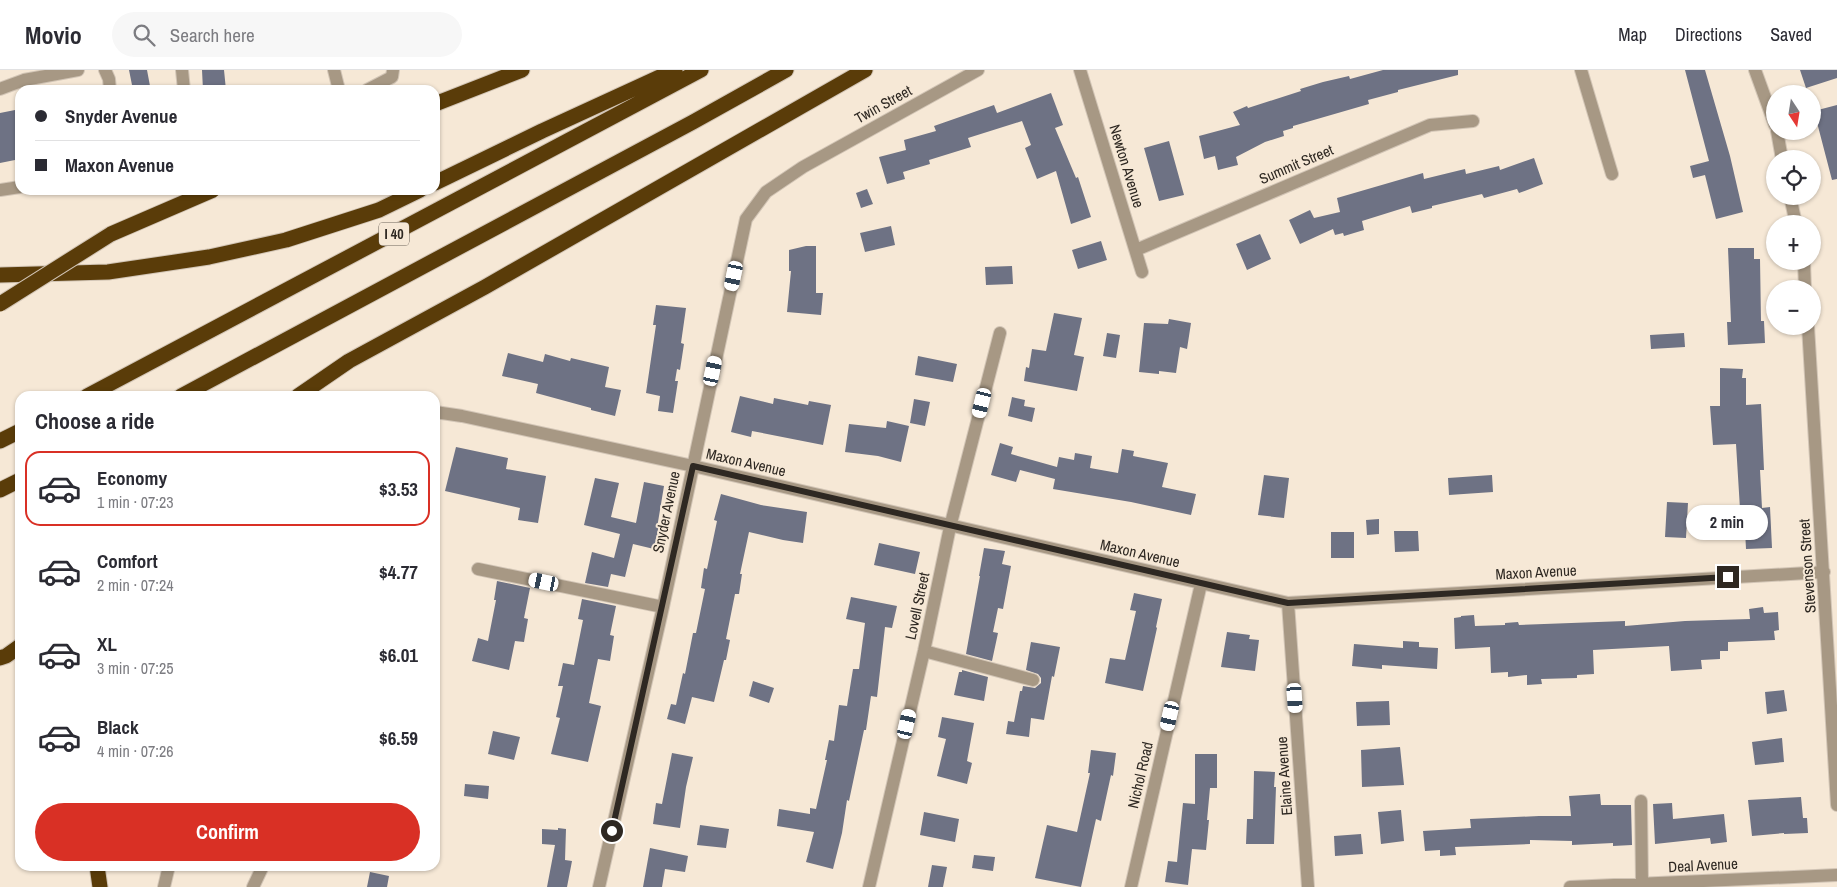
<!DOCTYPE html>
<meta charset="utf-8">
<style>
:root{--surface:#fff;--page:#f7f7f7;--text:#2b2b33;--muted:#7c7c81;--line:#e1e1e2;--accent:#d93025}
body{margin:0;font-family:"Archivo Narrow",sans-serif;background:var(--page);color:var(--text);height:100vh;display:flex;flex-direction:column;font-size:19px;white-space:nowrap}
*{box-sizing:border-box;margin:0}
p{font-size:16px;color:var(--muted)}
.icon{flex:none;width:28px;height:28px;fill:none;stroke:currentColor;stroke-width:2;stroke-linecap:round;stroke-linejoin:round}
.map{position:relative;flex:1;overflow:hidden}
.sheet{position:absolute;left:15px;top:321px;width:425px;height:480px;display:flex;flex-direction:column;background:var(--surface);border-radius:15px;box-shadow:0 1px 4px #0004}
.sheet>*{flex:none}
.banner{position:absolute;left:15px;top:15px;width:425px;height:110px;border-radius:15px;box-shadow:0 1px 4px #0004;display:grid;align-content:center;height:110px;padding:0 20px;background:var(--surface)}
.needle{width:32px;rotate:168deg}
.tools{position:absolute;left:1766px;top:15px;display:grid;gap:10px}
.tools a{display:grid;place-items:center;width:55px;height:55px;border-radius:50%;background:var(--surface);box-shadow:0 1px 4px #0004;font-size:25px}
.end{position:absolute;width:22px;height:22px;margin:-11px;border:6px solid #2e2822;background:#fff;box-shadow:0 0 0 2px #fff}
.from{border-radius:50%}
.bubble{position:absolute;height:35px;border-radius:18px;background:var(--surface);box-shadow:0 1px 4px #0004;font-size:16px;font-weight:700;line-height:35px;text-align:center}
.car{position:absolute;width:15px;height:30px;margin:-15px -8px;border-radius:6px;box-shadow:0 0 4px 1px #0007;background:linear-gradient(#fff 24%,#345 0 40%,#fff 0 76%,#345 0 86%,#fff 0)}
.banner b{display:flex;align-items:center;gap:18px;height:48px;font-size:19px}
.banner b+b{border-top:1px solid var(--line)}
.banner i{width:12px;height:12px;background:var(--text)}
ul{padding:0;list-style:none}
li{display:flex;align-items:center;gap:15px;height:75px;margin:0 10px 8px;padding:0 10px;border:2px solid transparent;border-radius:15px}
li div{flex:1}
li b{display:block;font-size:19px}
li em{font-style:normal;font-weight:700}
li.selected{border-color:var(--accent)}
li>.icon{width:45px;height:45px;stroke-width:1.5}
h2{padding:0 20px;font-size:22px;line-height:60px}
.button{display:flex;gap:10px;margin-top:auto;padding:10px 20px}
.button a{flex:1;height:58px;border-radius:30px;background:var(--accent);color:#fff;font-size:20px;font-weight:700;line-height:58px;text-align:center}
header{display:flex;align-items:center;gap:30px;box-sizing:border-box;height:70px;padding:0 25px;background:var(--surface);border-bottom:1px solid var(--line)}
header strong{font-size:24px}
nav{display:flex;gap:28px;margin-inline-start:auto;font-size:18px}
.search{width:350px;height:45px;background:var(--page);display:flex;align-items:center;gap:12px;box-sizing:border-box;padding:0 18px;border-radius:28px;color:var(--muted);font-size:19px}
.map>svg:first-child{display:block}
.building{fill:#6e7284}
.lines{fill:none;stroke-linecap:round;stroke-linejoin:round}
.minor-casing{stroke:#d2c5b6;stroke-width:14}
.highway-casing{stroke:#d2c5b6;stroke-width:17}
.minor{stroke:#a79884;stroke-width:12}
.highway{stroke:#5a3c09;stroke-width:15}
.highway-bridge-casing{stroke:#d2c5b6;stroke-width:17;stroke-linecap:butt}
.highway-bridge{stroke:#5a3c09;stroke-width:15}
.route{stroke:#2e2822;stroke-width:6}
.labels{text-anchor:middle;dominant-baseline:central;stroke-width:4;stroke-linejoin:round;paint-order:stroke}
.shield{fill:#f6e8d6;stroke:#6a6258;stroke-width:1}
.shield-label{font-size:14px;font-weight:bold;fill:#2e2822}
.street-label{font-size:15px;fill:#2e2822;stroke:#f6e8d6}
</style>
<header>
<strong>Movio</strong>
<div class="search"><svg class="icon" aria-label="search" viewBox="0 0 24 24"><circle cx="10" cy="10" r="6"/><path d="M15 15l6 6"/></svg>Search here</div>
<nav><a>Map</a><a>Directions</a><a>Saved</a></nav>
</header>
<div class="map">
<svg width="1837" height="817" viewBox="0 0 1837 817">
<rect width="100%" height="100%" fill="#f6e8d6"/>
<path class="building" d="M129,0H147L150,16L133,20Z
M202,0H224L226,20H203Z
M1383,0H1458V5L1398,20V22L1368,30L1369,34L1293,56V58L1283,61L1284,66L1265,72L1236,87L1238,95L1218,100L1215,86L1204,89L1199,66L1240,55L1233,42L1247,36L1248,38L1301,21L1300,19L1323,12L1349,6L1350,9Z
M1685,0H1705L1730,86L1743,142L1716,149L1705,105L1693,108L1690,96L1709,91Z
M1800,0H1837V8L1806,18Z
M1051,23L1063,55L1055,58L1076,108L1078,107L1091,147L1071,154L1056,101L1037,109L1025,78L1031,75L1022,51L968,68L971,77L929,90L930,94L903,102L905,109L887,114L879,87L906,80L904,70L936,61L934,56L994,35L997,43Z
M1837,35V109L1832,110L1814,41Z
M20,39V89L0,93V43Z
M1169,71L1184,125L1159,131L1144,78Z
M1534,88L1543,114L1519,123L1517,119L1484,128L1482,124L1432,136V138L1412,143L1410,136L1362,151L1364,160L1344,166L1343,163L1335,165L1333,159L1300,174L1289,150L1310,140L1314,148L1340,142L1337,128L1423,103L1424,109L1465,99L1466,104L1499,96L1500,100Z
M867,119L873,134L861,138L856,123Z
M891,156L895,175L865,182L860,163Z
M1260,164L1271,189L1247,200L1236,174Z
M1101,171L1107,190L1078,199L1072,180Z
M806,176H816V223H823L821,245L787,242L791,201H789V180Z
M1728,178H1754V189H1760L1761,251H1764L1765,273L1728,275L1727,252H1731Z
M1012,196L1013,214L986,215L985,197Z
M656,235L686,238L681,273L684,274L680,300L677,299L675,311H678L673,343L658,341L660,326L646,323L656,255H653Z
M1054,243L1082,248L1074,285L1084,287L1077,321L1024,311L1026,297L1029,298L1032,279L1046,281Z
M1169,249L1191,253L1187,279L1180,277L1176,303L1159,301V304L1139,302L1144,253L1168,254Z
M1107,263L1120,265L1116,288L1103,286Z
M1684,263L1685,277L1651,279L1650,265Z
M508,283L543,292L545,284L570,291L571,288L609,297L605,317L621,320L615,346L591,340V338L536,323L538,314L502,306Z
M918,286L957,294L953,312L915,305Z
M1720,298L1743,299L1742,308H1746V335L1761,334L1764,400H1760L1762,438L1770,437L1772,478L1746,479L1745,460H1737L1736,439H1740L1736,374L1713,375L1710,336H1720Z
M740,326L773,334L774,328L808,335L809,331L831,335L823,375L752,361L751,367L731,362Z
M1012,327L1025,330L1024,336L1035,338L1032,352L1008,346Z
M914,329L930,332L925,356L910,353Z
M887,351L909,356L901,392L878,386L845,382L849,354L886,358Z
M1000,373L1013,377L1011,384L1057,397L1059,387L1074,390L1075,383L1092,386L1090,398L1118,403L1122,379L1134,381L1133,386L1168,393L1162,417L1196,424L1191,445L1131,432L1053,419L1055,409L1020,400L1016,412L991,405Z
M456,377L508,388L506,399L546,406L538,453L518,450L520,438L445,421Z
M1264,405L1289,408L1284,448L1258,445Z
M1492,405L1493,422L1449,425L1448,408Z
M595,408L619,413L611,447L636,453L644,412L664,416L657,458H659L654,479L633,474L625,507L611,504L608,517L585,513L592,482L614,488L620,464L584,455Z
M721,424L761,435L807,442L803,473L783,470L749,462L740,504H742L739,524H735L726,569L730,570L726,590H724L714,632L692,627L685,654L667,649L671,634L676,635L683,603L685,604L693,563H696L705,519L701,518L704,498L707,499L717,451L714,450Z
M1667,432L1688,433L1686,468L1665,467Z
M1379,449V464L1367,465L1366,450Z
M1394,461H1418L1419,481L1395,482Z
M1331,462H1354V488H1331Z
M879,473L920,482L915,504L874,495Z
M984,478L1005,481L1002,494L1011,496L1003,539L998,538L993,562L998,563L992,591L966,584L980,506H979Z
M497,511L530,518L524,548L528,549L524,572L515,571L509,600L472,591L478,568L488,571L496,530H494Z
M1134,523L1162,529L1156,557L1157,558L1143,621L1105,613L1110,588L1125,590L1136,541L1130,540Z
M851,527L897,536L892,558L885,557L877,627L871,626L866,660H864L849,731L847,730L842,763L833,799L806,792L814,762L777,756L779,739L810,744V738L816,739L827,690H825L829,670L834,671L839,635L847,636L853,599H859L865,553L846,549Z
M582,529L616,536L610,565L614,566L610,591L598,589L589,633L601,636L588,692L551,684L560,648L556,647L563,616H558L563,593L574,595L583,550L578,549Z
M1763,537L1764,543L1778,542L1779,560L1774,561L1775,570L1728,572V581H1720V589L1701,590L1702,599L1671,601L1669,576L1593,580L1594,604L1577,605V608L1541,609L1542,614L1527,615V605L1508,607V602L1491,603L1490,577L1455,579L1454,548L1461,547V546L1474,545L1475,556L1505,555V553L1518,552L1519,555L1625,551V556L1685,551L1750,549L1749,539Z
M1227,562L1250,565L1249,569L1259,570L1255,601L1221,597Z
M1403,571L1419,572V577L1438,578L1437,599L1382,595V599L1352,596L1354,574L1403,578Z
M1031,572L1060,577L1054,607L1052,606L1044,650L1031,648L1029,667L1006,664L1008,651L1014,652L1020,621H1022L1023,616L1035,618L1041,613V608L1038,604L1026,600Z
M962,600L988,607L984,631L954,625L959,602H962Z
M753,611L774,618L769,633L749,626Z
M1784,620L1787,641L1767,644L1765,622Z
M1389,631L1390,655L1357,656L1356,632Z
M942,647L974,653L967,691L972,693L967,714L937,706L946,669L938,667Z
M493,661L520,667L514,690L488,684Z
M1782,668L1784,692L1755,695L1752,672Z
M1400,677L1404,715L1362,717L1361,680Z
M1091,680L1116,683L1113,706L1111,705L1101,751L1096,749L1081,817L1035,808L1047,755L1077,762L1090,703H1088Z
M672,683L693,687L686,717L680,758L653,754L656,733L662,734Z
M1195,684H1217V718H1210L1207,750H1209L1206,780L1192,779L1188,815L1165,812L1168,791L1177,792L1183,733L1195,734Z
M1254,701L1275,702L1274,717H1276L1274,774H1246L1247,749H1253Z
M465,714L489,716L488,729L464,726Z
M1600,724L1601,735H1631L1632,775L1613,776V773L1572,775V771L1530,770V774L1455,777L1456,785L1440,786V780L1425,781L1423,761L1471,758L1470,749L1539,746H1571L1569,726Z
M1801,727L1803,748H1807L1808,763L1784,764V763L1752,766L1748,730Z
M1672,733L1673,749L1724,744L1727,772L1711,774L1710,768L1655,774L1653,734Z
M1401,740L1404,771L1381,774L1378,742Z
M924,742L959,749L955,772L920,765Z
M700,755L729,759L726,778L697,775Z
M558,758L566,759L565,790L572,791L567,817H547L555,775L542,774V759L558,760Z
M1361,764L1363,784L1335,786L1334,766Z
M650,778L688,786L685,802L665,799L662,817H643Z
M974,785L995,787L993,801L972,798Z
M932,795L947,797L943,817H928Z
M370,802L389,806L387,817H367Z"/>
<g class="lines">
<defs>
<path id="minor" d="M105,0L109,9L110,20
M182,0L184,20
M334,0L339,20
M1080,0L1142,202
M1581,0L1612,104
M1755,0L1775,55
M0,19L24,10L78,0
M367,20L392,7L393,0
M1777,61L1782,89
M0,120L20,117
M1790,126L1796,154
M1136,180L1430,55L1473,51
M1804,191L1805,219
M1808,256L1837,735
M435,342L462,346L693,396L1288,533L1824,502
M478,499L663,537
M1288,533L1308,817
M924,581L1033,610
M1641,731L1642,814
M164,817L169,796
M253,817L263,796
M599,817L663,537L746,149L766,122L803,97L978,0
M869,817L924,581L950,457L1000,263
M1131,817L1201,514
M1570,817L1837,805"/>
<path id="highway" d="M435,34L522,0
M435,113L542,61L675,0
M0,205L108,202L209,187L286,170L379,140L420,120
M87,326L701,0
M181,326L693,52L786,0
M298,326L349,291L485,217L865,0
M0,371L20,361
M0,420L20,410
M0,588L6,586L20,576
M97,796L100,817"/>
</defs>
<use href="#minor" class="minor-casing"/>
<use href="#highway" class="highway-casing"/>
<use href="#minor" class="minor"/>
<use href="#highway" class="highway"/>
<defs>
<path id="highway-bridge" d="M0,234L111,164L213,120"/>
</defs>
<use href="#highway-bridge" class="highway-bridge-casing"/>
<use href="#highway-bridge" class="highway-bridge"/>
</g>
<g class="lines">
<path class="route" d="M612,761L693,396L1288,533L1728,507"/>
</g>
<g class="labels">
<rect class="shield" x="379" y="152.5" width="30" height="23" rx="4"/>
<g class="shield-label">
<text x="394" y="164">I 40</text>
</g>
<g class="street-label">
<text transform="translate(883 34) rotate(-29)">Twin Street</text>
<text transform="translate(1296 94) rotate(-23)">Summit Street</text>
<text transform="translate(1127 96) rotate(73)">Newton Avenue</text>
<text transform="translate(746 392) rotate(13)">Maxon Avenue</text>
<text transform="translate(666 442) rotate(-78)">Snyder Avenue</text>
<text transform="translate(1140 483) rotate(13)">Maxon Avenue</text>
<text transform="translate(1807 496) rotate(-94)">Stevenson Street</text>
<text transform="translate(1536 502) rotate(-3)">Maxon Avenue</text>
<text transform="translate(917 536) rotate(-78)">Lovell Street</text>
<text transform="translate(1140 705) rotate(-77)">Nichol Road</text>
<text transform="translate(1284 706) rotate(-94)">Elaine Avenue</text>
<text transform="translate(1703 795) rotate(-3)">Deal Avenue</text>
</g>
</g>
</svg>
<div class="tools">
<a><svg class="needle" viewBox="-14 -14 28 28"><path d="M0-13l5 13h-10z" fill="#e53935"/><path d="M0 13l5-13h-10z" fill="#7c7c81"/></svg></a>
<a><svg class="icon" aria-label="locate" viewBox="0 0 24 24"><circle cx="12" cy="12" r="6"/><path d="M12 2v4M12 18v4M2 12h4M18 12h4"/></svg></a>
<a>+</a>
<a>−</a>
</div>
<i class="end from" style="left:612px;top:761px"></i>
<i class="end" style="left:1728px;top:507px"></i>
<div class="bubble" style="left:1686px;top:435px;width:82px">2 min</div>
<i class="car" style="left:734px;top:206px;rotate:192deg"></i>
<i class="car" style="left:713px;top:301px;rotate:12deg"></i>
<i class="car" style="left:982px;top:333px;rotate:194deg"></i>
<i class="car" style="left:544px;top:512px;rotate:282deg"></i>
<i class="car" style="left:1295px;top:628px;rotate:176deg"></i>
<i class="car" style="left:1170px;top:646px;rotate:193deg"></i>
<i class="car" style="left:907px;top:654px;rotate:13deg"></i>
<div class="banner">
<b><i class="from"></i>Snyder Avenue</b>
<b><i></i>Maxon Avenue</b>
</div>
<section class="sheet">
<h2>Choose a ride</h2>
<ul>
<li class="selected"><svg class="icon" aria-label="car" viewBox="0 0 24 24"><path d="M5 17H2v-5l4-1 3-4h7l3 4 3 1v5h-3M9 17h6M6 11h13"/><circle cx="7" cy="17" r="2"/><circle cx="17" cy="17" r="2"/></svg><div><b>Economy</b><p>1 min · 07:23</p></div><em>$3.53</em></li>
<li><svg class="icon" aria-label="car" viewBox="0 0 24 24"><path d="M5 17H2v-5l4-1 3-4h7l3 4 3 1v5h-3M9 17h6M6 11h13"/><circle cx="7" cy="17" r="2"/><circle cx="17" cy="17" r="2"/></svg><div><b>Comfort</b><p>2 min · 07:24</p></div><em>$4.77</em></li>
<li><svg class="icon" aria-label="car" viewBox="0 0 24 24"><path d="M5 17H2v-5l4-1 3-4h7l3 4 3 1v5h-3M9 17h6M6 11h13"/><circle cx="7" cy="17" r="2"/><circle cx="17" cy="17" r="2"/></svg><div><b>XL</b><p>3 min · 07:25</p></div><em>$6.01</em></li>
<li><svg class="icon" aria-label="car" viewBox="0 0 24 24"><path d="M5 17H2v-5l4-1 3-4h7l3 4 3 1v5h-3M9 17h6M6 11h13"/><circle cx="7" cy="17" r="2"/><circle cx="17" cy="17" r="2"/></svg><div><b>Black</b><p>4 min · 07:26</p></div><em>$6.59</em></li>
</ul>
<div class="button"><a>Confirm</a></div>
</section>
</div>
